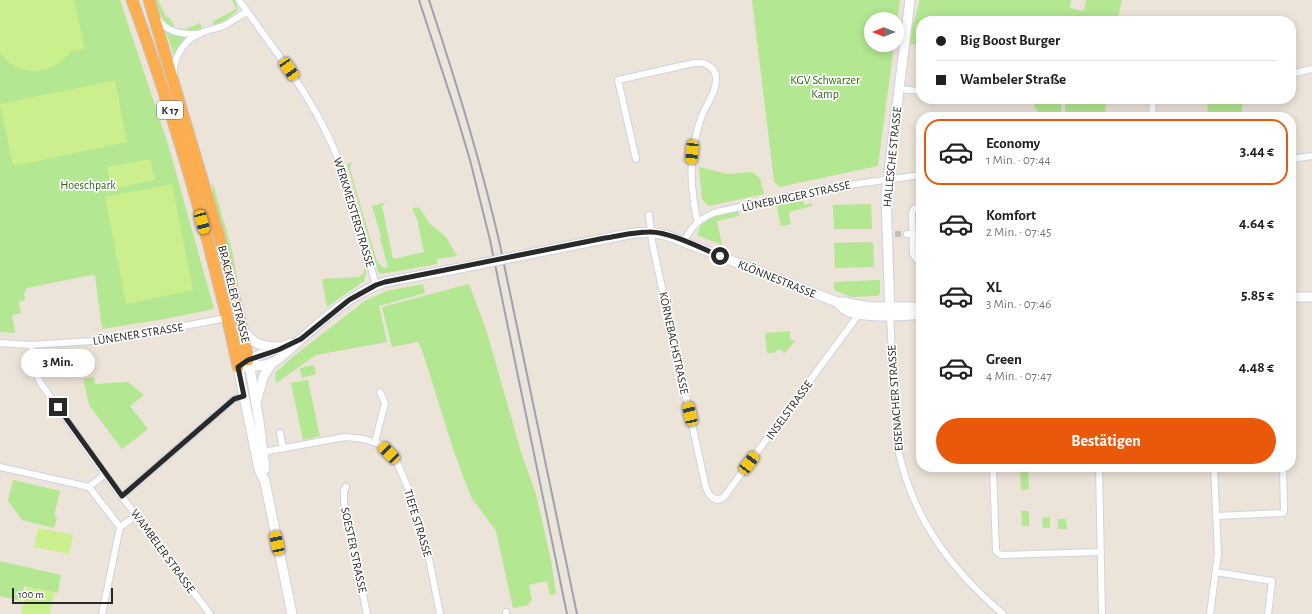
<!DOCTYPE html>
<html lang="de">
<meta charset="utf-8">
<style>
:root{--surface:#fff;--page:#f6f6f6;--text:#202124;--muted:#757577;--line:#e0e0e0;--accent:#ea580c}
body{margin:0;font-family:"Alegreya Sans",sans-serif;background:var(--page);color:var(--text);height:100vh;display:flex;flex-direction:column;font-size:15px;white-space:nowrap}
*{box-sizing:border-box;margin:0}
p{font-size:13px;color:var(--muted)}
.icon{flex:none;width:22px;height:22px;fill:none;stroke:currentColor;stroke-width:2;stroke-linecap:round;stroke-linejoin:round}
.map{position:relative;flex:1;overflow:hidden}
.details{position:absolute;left:916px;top:112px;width:380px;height:360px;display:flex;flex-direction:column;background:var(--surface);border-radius:16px;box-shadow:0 2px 10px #0003}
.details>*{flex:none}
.hud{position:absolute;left:916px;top:16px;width:380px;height:88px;border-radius:16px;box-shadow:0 2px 10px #0003;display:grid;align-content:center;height:88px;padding:0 20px;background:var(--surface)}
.needle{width:26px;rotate:270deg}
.tools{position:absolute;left:864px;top:12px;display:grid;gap:8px}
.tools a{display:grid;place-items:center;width:40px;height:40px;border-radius:50%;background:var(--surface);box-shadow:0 2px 10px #0003;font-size:20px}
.scale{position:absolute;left:12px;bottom:10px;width:101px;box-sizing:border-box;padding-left:4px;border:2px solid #292929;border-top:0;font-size:11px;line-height:14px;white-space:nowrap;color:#292929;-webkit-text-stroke:3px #fff;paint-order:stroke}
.end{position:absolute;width:18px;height:18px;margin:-9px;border:5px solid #292929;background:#fff;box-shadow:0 0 0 2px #fff}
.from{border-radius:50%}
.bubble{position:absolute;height:28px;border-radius:14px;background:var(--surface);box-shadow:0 2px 10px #0003;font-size:13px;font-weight:700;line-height:28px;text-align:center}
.car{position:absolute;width:12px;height:24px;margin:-12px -6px;border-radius:5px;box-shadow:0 0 3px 1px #0007;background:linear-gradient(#f5c518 24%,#345 0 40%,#f5c518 0 76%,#345 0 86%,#f5c518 0)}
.hud b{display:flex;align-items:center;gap:14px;height:38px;font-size:15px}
.hud b+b{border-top:1px solid var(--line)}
.hud i{width:10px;height:10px;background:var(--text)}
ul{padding:7px 0 0;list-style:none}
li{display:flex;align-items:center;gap:12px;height:66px;margin:0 8px 6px;padding:0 12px;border:2px solid transparent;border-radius:16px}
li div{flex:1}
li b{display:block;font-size:15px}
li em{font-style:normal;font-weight:700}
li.on{border-color:var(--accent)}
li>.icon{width:36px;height:36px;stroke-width:1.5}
.cta{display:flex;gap:8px;margin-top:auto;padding:8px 20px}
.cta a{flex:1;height:46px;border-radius:24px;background:var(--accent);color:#fff;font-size:16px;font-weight:700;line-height:46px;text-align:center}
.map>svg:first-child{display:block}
.green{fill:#b3e791}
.pitch{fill:#cbef8c}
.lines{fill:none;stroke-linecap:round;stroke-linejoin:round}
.minor-tunnel{stroke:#c5beb6;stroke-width:6;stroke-dasharray:6 3;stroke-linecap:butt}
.minor-casing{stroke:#ced3e3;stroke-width:8}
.secondary-casing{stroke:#ced3e3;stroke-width:11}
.trunk-casing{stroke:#c7c7c7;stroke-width:13}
.minor{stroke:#fff;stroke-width:6}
.secondary{stroke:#fff;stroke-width:9}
.trunk{stroke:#fcad50;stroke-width:11}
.rail{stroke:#9ca1b4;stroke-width:2}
.secondary-bridge-casing{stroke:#ced3e3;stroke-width:11;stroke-linecap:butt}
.secondary-bridge{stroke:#fff;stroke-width:9}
.route{stroke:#292929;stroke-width:5}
.labels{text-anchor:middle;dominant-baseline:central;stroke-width:3.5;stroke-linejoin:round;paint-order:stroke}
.shield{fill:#fff;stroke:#696969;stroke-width:1}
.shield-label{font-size:11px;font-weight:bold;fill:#292929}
.park-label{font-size:12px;fill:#2b6a14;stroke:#fff}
.street-label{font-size:12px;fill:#292929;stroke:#fff}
</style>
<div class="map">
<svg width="1312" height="614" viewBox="0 0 1312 614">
<rect width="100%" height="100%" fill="#ece3d9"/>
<path class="green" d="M0,0H120L168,144L214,309L159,320L102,329L95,276L91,275L27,288L24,293L25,300L19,302L21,313L12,315L15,333L0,332Z
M154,0H158L166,17L170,18L175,28L185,29L200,23L202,29C173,35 164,26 154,0Z
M232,0H235L237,6V11L226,20L214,25L212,22L236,9Z
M752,0H900L897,20L871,19V45H894L878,166L779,187L774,181Z
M920,0H1071L1070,8L1084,11L1086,0H1122L1117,21H921V45L907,44Z
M167,31L174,35L185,38L174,55L166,32Z
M1031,99H1061V117H1040Z
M1065,99H1106L1105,117H1065Z
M1208,99H1242V117H1207Z
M352,162L350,169L377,262L384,268L388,267L380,238L381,236L372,206L386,202L382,206L393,259L424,252L417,219L412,209L415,207L416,209L419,207L430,224L446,237L457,256L437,259V264L381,274L378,271L347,164Z
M699,167L728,174L752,172L760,178L764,194L709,206L702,199Z
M212,180L233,254L241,302L214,206Z
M803,198L804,205L812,203V206L789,212L791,224L781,226L776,203Z
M871,204L872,229H834L833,205Z
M921,209V228H915V212L917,210Z
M738,211L739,216L717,221L722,245L697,235L701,225L712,217Z
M915,240H921V259L916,255Z
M873,242L874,267L835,268L834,243Z
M365,268L366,273L364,281L327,307L322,279L359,277L363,274Z
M880,280V294L877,296L851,297L834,290V282Z
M423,284L425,293L379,306L387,342L316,355L276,383L275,373L294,356L365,301L386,291Z
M469,284L486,329L521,452L536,494L551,560L556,594L550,595L547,581L529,585L532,601L529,602V605L513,608L496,531L471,497L454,452L424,356L418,342L392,347L382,307Z
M790,331V339L795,341L784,354L780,349L773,353H767L765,333Z
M314,365L316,374L302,378L300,368Z
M246,371L254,419L252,420L244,381Z
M94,377L95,384L128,382L144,395L130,406L148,429L122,449L89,405L83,379Z
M308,380L320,436L303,440L291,383Z
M1020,470H1028L1029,489L1021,490Z
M13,480L60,491L54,516L57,517L54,528L22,520L8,501Z
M1021,511H1029V526H1022Z
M1050,517V528H1043L1042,518Z
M1058,519H1066L1067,529H1058Z
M0,561L61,575L58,593L24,586L21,601L0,596Z"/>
<path class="pitch" d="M0,0H74L85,49L71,51C53,76 18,78 0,53Z
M115,80L127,142L13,166L0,104Z
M150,159L155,180L111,189L107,167Z
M172,184L193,290L126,304L105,197Z
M38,528L73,535L69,554L34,547Z
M27,587L54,593L50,614H21Z"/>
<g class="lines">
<path class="minor-tunnel" d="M895,234H907"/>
<defs>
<path id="minor" d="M239,0C268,41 299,80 322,124C349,174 360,231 376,285
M158,20C167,32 181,34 196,34
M174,74C173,58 184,40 199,34C207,30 215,29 223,26C231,22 239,16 247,12
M1291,74L1312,69
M899,89L921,91
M1152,117L1153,99
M636,159L618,80L694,63C705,62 715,66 716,78C717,92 705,106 701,118C688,156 690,183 697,221
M1291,159L1312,156
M921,206L914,209L912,213L913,254L917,260L921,261
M649,215L652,242L706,488C709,495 711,498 718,500L724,497L859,314
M907,234H921
M684,242C691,226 701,217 717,212L827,188L921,175
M890,315L896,439C909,513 947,566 1003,614
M0,343L31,345L108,340L227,318
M31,345L38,378L42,385L105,474L210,614
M280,433L283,448
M375,442L385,403L380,392
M263,452L345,437L364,439L382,445L396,460L411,495L428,554L440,614
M0,467L89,487L105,474
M993,467L996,551L1001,555L1101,552
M1099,467L1102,614
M89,487L120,527
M346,487L344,490V503L367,614
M122,496L234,399L244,396
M1216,516L1283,513L1284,511L1283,467
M1216,572L1272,581L1268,614
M506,612V614
M102,614L120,527L137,515
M1210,614L1218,554L1214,467"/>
<path id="secondary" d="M514,257L634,233C655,231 665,234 684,242L837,302C839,304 841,307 844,309C859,319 902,316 921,314
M1291,297H1312
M837,302H843L869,307H921
M890,315L886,195L910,0
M242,329C253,344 261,347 280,347
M249,363L259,421L265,469
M242,364C256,354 275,351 291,343
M238,367L259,469L265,482L292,614
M238,367C249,367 263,367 274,362C284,356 293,346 302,338C327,316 353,293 385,282L450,270
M257,399L264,375L273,362"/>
<path id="trunk" d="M132,0C162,81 187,163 209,246C219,286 230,326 238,367
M149,0L219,236L242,329L248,360"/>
</defs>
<use href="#minor" class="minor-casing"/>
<use href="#secondary" class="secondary-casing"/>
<use href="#trunk" class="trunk-casing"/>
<use href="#minor" class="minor"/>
<use href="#secondary" class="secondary"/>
<use href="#trunk" class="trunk"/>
<path class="rail" d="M419,0L455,110L470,160L490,240L567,614
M429,0C456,81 481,162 500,245L577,614"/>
<defs>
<path id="secondary-bridge" d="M450,270L514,257"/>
</defs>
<use href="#secondary-bridge" class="secondary-bridge-casing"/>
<use href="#secondary-bridge" class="secondary-bridge"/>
</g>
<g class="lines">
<path class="route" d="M58,407L122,496L234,399L244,396L238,367L248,360L278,350L301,339L349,300L376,285L385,282L605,238C619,236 634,232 649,232C668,231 701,248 720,256"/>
</g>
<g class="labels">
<rect class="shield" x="157" y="101" width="26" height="18" rx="3"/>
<g class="shield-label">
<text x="170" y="110">K 17</text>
</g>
<g class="park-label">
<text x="825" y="80">KGV Schwarzer<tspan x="825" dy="14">Kamp</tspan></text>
<text x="88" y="185">Hoeschpark</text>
</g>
<g class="street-label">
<text transform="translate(892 157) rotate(-84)">HALLESCHE STRASSE</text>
<text transform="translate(796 196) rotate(-12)">LÜNEBURGER STRASSE</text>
<text transform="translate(354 212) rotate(73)">WERKMEISTERSTRASSE</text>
<text transform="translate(777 279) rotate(22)">KLÖNNESTRASSE</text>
<text transform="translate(234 294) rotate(76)">BRACKELER STRASSE</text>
<text transform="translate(138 334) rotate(-9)">LÜNENER STRASSE</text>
<text transform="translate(674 343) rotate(78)">KÖRNEBACHSTRASSE</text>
<text transform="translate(895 398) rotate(-94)">EISENACHER STRASSE</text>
<text transform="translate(789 410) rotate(-54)">INSELSTRASSE</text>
<text transform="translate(418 523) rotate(73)">TIEFE STRASSE</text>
<text transform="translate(354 550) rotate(78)">SOESTER STRASSE</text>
<text transform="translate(163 551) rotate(54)">WAMBELER STRASSE</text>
</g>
</g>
</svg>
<div class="tools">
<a><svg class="needle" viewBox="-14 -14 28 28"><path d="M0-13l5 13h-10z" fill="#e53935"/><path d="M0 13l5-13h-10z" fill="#757577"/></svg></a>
</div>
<div class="scale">100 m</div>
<i class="end from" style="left:720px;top:256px"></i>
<i class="end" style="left:58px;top:407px"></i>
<div class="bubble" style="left:21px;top:349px;width:74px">3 Min.</div>
<i class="car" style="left:289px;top:69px;rotate:146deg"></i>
<i class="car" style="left:692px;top:152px;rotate:185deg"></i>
<i class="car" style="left:202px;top:222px;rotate:165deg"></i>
<i class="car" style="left:690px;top:414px;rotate:347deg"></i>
<i class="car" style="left:389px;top:453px;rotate:316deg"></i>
<i class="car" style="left:749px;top:463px;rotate:37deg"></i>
<i class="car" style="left:277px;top:543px;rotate:348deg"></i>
<div class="hud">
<b><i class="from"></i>Big Boost Burger</b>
<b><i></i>Wambeler Straße</b>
</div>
<section class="details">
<ul>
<li class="on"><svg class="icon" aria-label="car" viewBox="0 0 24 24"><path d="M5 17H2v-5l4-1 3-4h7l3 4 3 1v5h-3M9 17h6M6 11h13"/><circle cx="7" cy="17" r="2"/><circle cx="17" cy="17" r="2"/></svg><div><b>Economy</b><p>1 Min. · 07:44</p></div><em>3.44 €</em></li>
<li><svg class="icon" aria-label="car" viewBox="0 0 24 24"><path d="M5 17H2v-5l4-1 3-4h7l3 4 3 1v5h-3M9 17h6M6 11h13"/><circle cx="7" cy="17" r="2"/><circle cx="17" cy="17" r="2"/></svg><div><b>Komfort</b><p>2 Min. · 07:45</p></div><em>4.64 €</em></li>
<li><svg class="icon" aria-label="car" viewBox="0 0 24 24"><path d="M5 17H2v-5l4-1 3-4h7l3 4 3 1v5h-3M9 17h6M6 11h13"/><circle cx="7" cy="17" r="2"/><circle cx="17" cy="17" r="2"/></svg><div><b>XL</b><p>3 Min. · 07:46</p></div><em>5.85 €</em></li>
<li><svg class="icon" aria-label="car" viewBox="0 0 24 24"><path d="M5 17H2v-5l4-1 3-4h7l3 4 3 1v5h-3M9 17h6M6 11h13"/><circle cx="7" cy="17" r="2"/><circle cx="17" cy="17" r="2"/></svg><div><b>Green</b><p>4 Min. · 07:47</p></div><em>4.48 €</em></li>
</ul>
<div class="cta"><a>Bestätigen</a></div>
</section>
</div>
